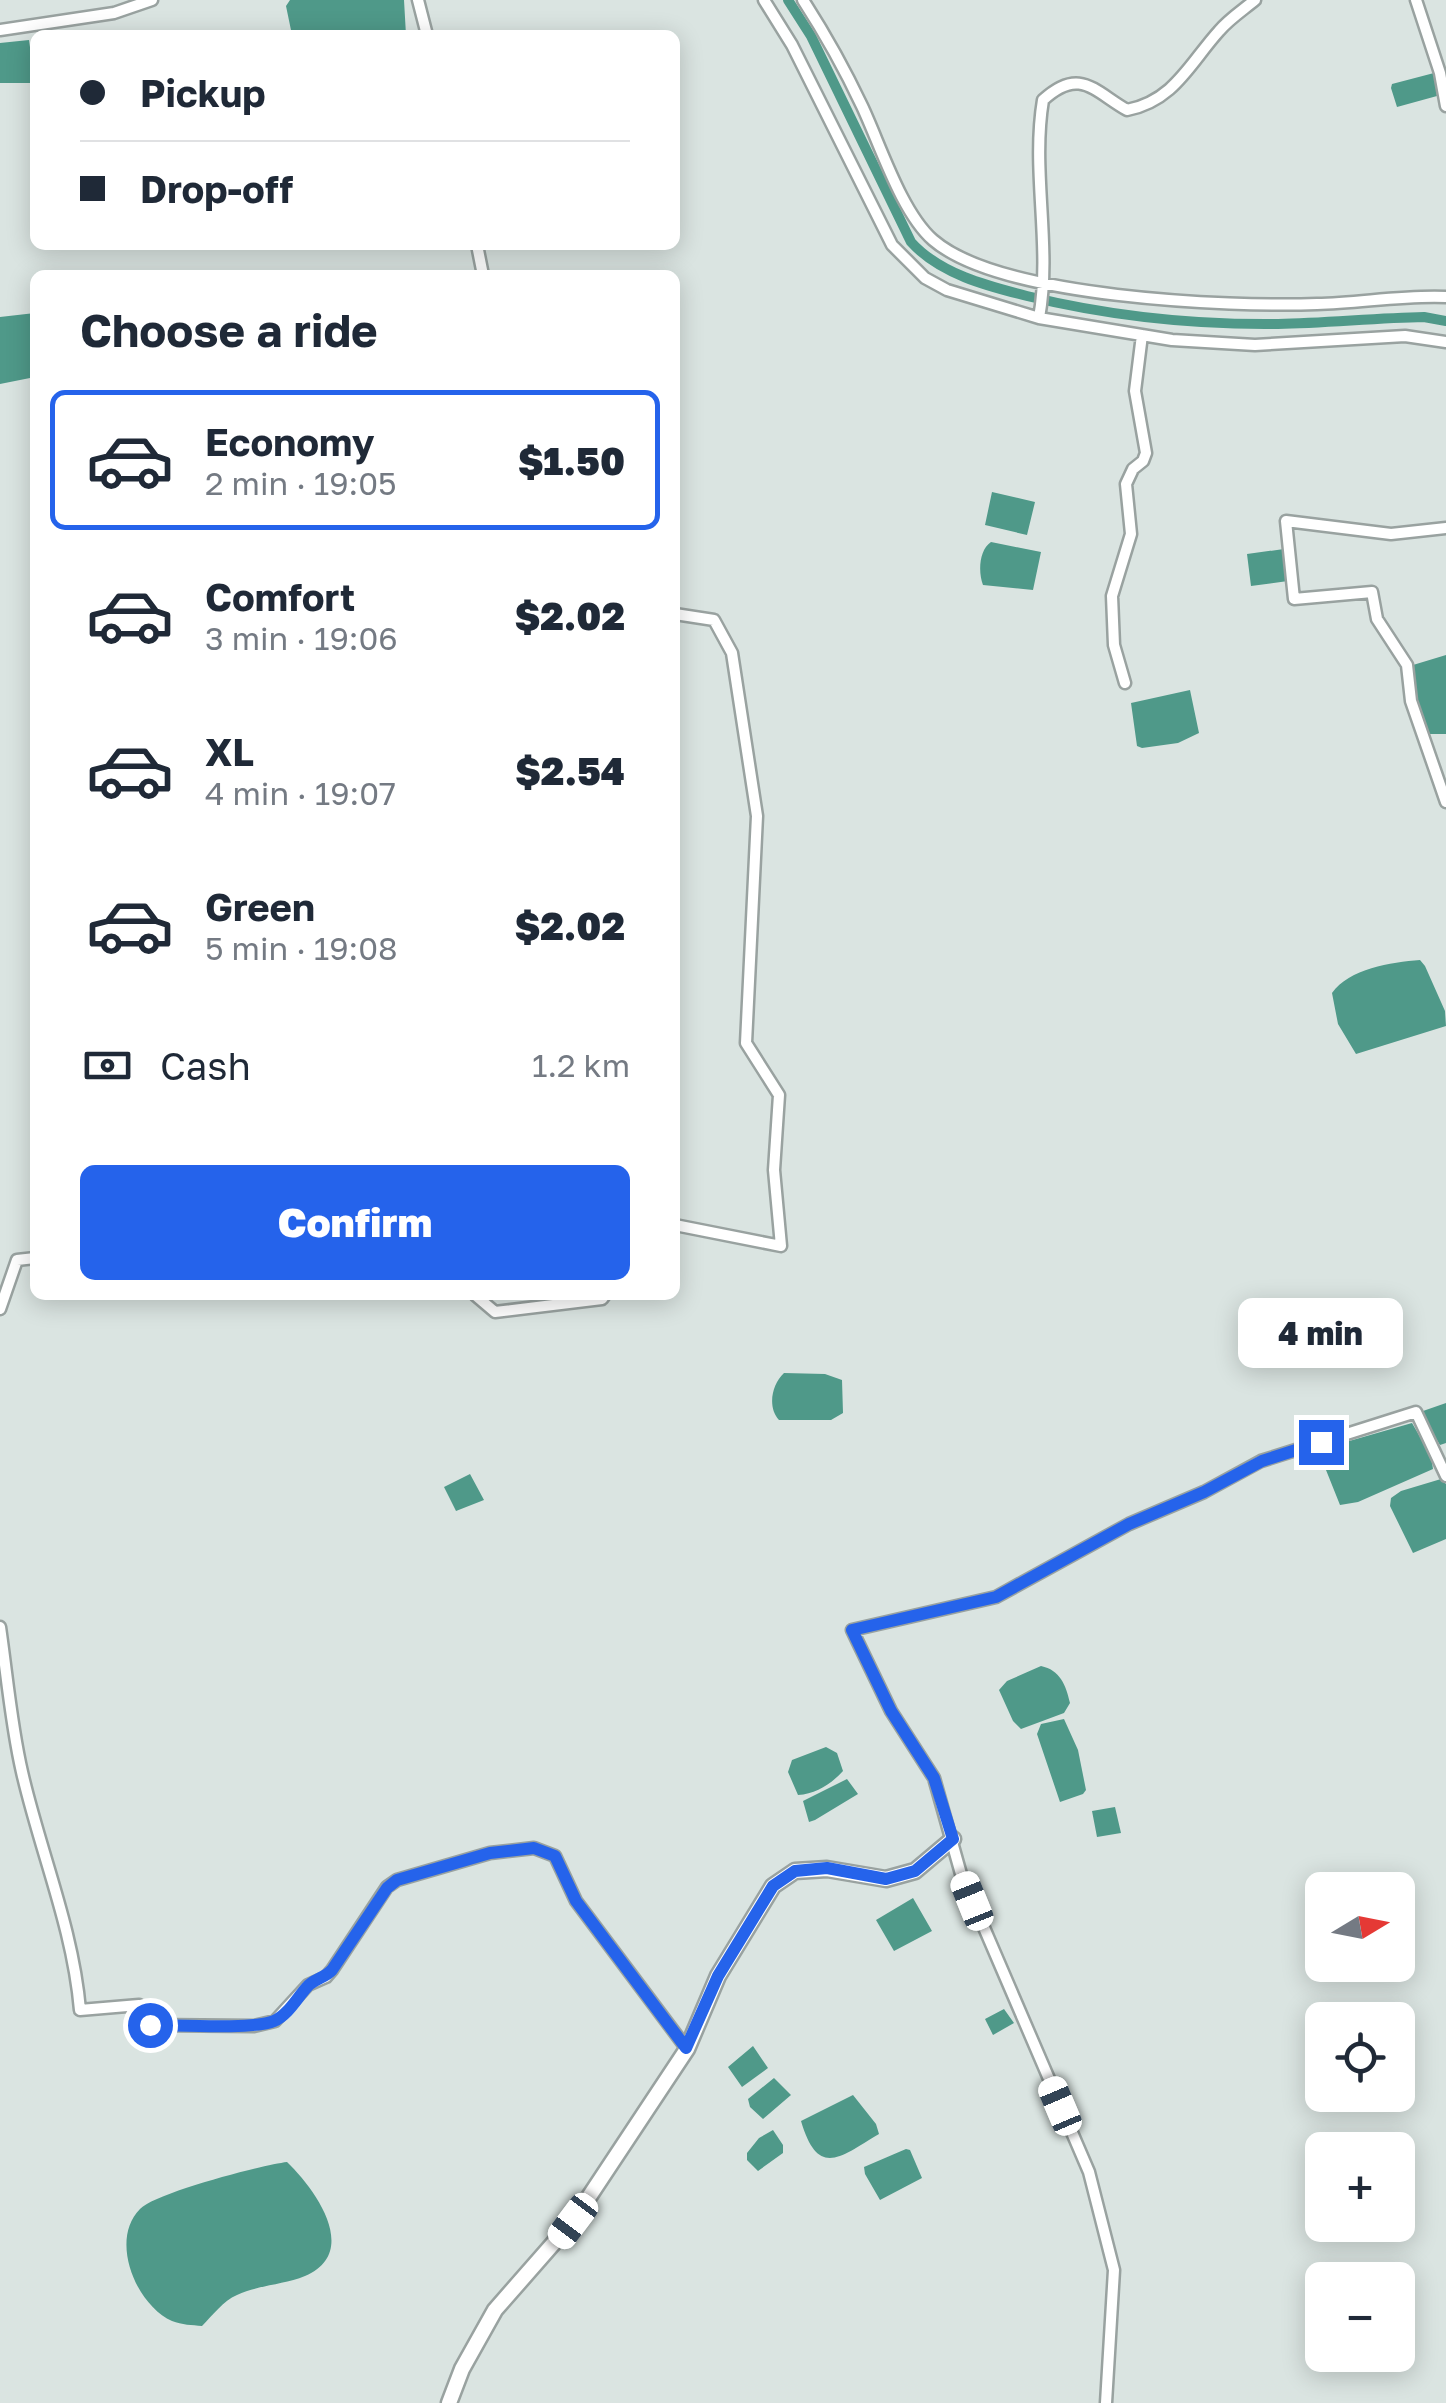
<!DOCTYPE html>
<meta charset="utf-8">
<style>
:root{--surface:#fff;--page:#f2f2f3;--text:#1f2937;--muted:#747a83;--line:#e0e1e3;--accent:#2563eb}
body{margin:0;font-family:"Golos Text",sans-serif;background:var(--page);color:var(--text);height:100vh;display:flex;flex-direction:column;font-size:38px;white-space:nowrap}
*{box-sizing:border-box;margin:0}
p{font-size:32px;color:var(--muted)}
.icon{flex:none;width:55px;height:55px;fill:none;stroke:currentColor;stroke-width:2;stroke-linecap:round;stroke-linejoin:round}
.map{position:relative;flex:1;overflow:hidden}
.sheet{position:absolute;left:30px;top:270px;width:650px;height:1030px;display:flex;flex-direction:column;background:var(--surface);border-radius:15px;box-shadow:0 5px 25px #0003}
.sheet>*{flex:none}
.hud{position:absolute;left:30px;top:30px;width:650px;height:220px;border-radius:15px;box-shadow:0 5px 25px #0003;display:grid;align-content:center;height:220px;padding:0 50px;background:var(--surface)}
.needle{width:65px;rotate:80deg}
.controls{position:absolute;left:1305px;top:1872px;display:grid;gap:20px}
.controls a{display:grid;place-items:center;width:110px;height:110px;border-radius:15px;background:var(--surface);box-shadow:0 5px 25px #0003;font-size:50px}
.end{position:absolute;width:45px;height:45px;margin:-22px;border:12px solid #2563eb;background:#fff;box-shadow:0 0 0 5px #fff}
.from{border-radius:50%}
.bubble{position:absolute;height:70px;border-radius:15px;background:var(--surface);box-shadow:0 5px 25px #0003;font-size:32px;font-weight:800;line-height:70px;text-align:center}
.car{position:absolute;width:30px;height:60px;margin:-30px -15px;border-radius:12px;box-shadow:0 0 8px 2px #0007;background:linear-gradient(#fff 24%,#345 0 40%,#fff 0 76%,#345 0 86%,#fff 0)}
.hud b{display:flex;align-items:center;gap:35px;height:95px;font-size:38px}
.hud b+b{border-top:2px solid var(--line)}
.hud i{width:25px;height:25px;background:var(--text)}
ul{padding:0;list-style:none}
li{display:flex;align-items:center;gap:30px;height:140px;margin:0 20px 15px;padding:0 30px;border:5px solid transparent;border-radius:15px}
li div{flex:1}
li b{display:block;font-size:38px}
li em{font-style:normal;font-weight:800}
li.active{border-color:var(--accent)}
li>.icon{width:90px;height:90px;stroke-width:1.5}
h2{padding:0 50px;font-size:45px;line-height:120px}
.pay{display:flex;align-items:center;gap:25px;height:110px;padding:0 50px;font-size:38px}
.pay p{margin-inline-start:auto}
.cta{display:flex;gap:20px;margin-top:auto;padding:20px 50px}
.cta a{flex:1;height:115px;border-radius:15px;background:var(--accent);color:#fff;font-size:40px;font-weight:800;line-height:115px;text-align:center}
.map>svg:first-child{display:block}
.water{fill:#4f9989}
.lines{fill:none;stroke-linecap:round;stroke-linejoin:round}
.canal{stroke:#4f9989;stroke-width:10}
.street-casing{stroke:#99a2a0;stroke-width:15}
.secondary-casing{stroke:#99a2a0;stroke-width:19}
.street{stroke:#fff;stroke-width:10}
.secondary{stroke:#fff;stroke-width:14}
.route{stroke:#2563eb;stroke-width:12}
</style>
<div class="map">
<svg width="1446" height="2403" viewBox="0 0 1446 2403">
<rect width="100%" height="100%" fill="#dae4e1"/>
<path class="water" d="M290,0H404L406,35H292L286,6Z
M29,40L35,83H0V43Z
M1434,73L1437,96L1397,107L1391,88L1392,84Z
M35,313V377L0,384V317Z
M992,492L1035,502L1027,535L985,525Z
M991,542L1041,552L1033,590L983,585C978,572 979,550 991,542Z
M1284,549L1288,581L1251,586L1247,554Z
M1446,655V734H1427C1418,712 1409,689 1413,665Z
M1190,690L1199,733L1178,743L1142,748L1137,746L1131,703Z
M1420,960L1425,966L1445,1011L1446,1026L1356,1054L1338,1024L1332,993C1349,969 1391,962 1420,960Z
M784,1373L825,1374L842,1380L843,1413L831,1420H779C767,1407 772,1384 784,1373Z
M1446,1403V1443L1440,1445L1424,1420L1423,1411Z
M1412,1423L1431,1456L1433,1469L1358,1502L1340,1505L1318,1450Z
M470,1474L484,1500L456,1511L444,1487Z
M1441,1479L1446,1484V1539L1413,1553L1390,1506L1391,1498L1401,1491Z
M1041,1666C1060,1670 1066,1685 1070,1703L1064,1713L1021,1729L1013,1721L999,1690L1007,1681Z
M1064,1719L1078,1750L1086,1790L1083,1794L1060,1802L1037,1734L1041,1724Z
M826,1747L837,1753L843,1771C831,1784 816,1794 798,1795L788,1772L792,1760Z
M847,1779L858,1794L815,1820L809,1822L803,1801Z
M1115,1807L1121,1833L1097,1837L1092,1811Z
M913,1898L932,1931L894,1951L876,1920Z
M1004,2009L1014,2023L993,2035L985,2019Z
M753,2046L768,2068L742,2087L728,2067Z
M774,2078L791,2095L763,2119L750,2107L748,2099Z
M853,2095L876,2124L879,2134C839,2158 818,2178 801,2121Z
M773,2130L783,2145V2153L758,2171L747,2160V2153L759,2138Z
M906,2149L910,2150L922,2178L880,2200L865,2174L864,2167Z
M287,2162C315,2189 361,2252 305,2276C283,2285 258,2285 237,2295C223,2301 213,2315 202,2326C192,2325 182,2325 172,2321C136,2305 109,2240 140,2209C155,2193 262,2165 287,2162Z"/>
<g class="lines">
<path class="canal" d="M788,0L811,36L911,242C940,274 987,286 1027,296C1109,316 1194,325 1278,324C1327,323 1375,318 1424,317L1446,321"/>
<defs>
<path id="street" d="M418,0L427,35
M764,0L792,45L892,245L925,278L947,290L1039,318L1172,340L1255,345L1405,336L1446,342
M803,0C825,34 845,70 862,106C880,144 901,212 933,240C1000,298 1229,307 1317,304C1361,303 1402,295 1446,297
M1416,0L1440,73L1446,106
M0,30L114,13L152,0
M477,245L483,275
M1039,318C1052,246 1031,172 1043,100C1080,66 1095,92 1127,110C1174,101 1190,63 1219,31C1229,19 1243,10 1255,0
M1446,528L1391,534L1286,521L1294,599L1372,592L1377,619L1407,665L1411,701L1446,802
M675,614L714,620L732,653L757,816L746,1043L779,1095L774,1170L781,1246L675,1225
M1125,683L1114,645L1112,596L1131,534L1126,484L1133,469L1143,461L1146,453L1135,391L1142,335
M475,1295L495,1312L602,1299L605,1295
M0,1309L17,1260L35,1258
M0,1627C7,1675 11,1725 22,1772C40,1851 73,1928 80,2010L139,2005L150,2025L254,2026L275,2021L308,1985L326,1977L332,1970L387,1887L397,1880L490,1853L534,1848L555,1856L576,1901L687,2049
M1106,2403L1114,2270L1089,2172L961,1874L934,1778L891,1711L852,1630L996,1597L1129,1524L1204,1492L1261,1461L1416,1412L1446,1476"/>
<path id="secondary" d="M449,2403L462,2369L495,2310L573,2221L687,2049L718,1976L773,1886L795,1871L827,1869L886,1879L915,1871L953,1839"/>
</defs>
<use href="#street" class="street-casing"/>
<use href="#secondary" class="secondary-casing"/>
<use href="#street" class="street"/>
<use href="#secondary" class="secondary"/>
</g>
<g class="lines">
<path class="route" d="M150,2025C177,2025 253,2030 274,2021C288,2015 297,1998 307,1987C313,1979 325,1978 332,1970L387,1888L397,1880L490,1853L534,1848L555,1856L576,1901L686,2048L718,1976L773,1886L795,1871L827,1868L886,1879L915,1871L953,1839L934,1778L891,1711L852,1630L996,1597L1129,1524L1204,1492L1262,1461L1321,1442"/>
</g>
</svg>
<div class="controls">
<a><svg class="needle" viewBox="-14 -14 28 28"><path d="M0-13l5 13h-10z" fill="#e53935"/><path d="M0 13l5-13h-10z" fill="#747a83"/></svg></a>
<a><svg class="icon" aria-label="locate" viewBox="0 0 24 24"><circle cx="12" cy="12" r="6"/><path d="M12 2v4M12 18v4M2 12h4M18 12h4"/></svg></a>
<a>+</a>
<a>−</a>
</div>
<i class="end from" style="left:150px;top:2025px"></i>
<i class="end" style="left:1321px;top:1442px"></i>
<div class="bubble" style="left:1238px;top:1298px;width:165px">4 min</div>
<i class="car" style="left:972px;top:1901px;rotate:338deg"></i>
<i class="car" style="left:1060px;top:2106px;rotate:337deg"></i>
<i class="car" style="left:573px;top:2221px;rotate:217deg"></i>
<div class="hud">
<b><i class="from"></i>Pickup</b>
<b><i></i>Drop-off</b>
</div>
<section class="sheet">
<h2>Choose a ride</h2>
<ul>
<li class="active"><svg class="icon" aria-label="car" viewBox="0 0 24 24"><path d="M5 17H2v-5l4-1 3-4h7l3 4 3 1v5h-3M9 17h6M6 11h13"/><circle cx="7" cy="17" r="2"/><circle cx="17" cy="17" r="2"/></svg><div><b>Economy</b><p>2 min · 19:05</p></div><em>$1.50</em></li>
<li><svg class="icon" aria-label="car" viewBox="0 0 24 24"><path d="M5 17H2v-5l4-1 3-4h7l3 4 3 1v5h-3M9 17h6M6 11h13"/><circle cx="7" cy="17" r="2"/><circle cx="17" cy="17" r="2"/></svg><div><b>Comfort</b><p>3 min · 19:06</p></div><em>$2.02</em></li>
<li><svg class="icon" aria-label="car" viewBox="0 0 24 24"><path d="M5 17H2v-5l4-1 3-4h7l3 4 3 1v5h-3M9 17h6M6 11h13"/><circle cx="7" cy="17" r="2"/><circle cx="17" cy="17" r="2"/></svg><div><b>XL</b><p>4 min · 19:07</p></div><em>$2.54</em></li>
<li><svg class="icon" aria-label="car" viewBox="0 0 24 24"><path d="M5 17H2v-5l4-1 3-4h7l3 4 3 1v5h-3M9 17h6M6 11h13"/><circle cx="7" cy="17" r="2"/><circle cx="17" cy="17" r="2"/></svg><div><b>Green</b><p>5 min · 19:08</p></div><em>$2.02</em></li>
</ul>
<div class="pay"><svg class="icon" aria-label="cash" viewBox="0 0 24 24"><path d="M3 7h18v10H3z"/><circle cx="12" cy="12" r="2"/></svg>Cash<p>1.2 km</p></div>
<div class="cta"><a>Confirm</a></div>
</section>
</div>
